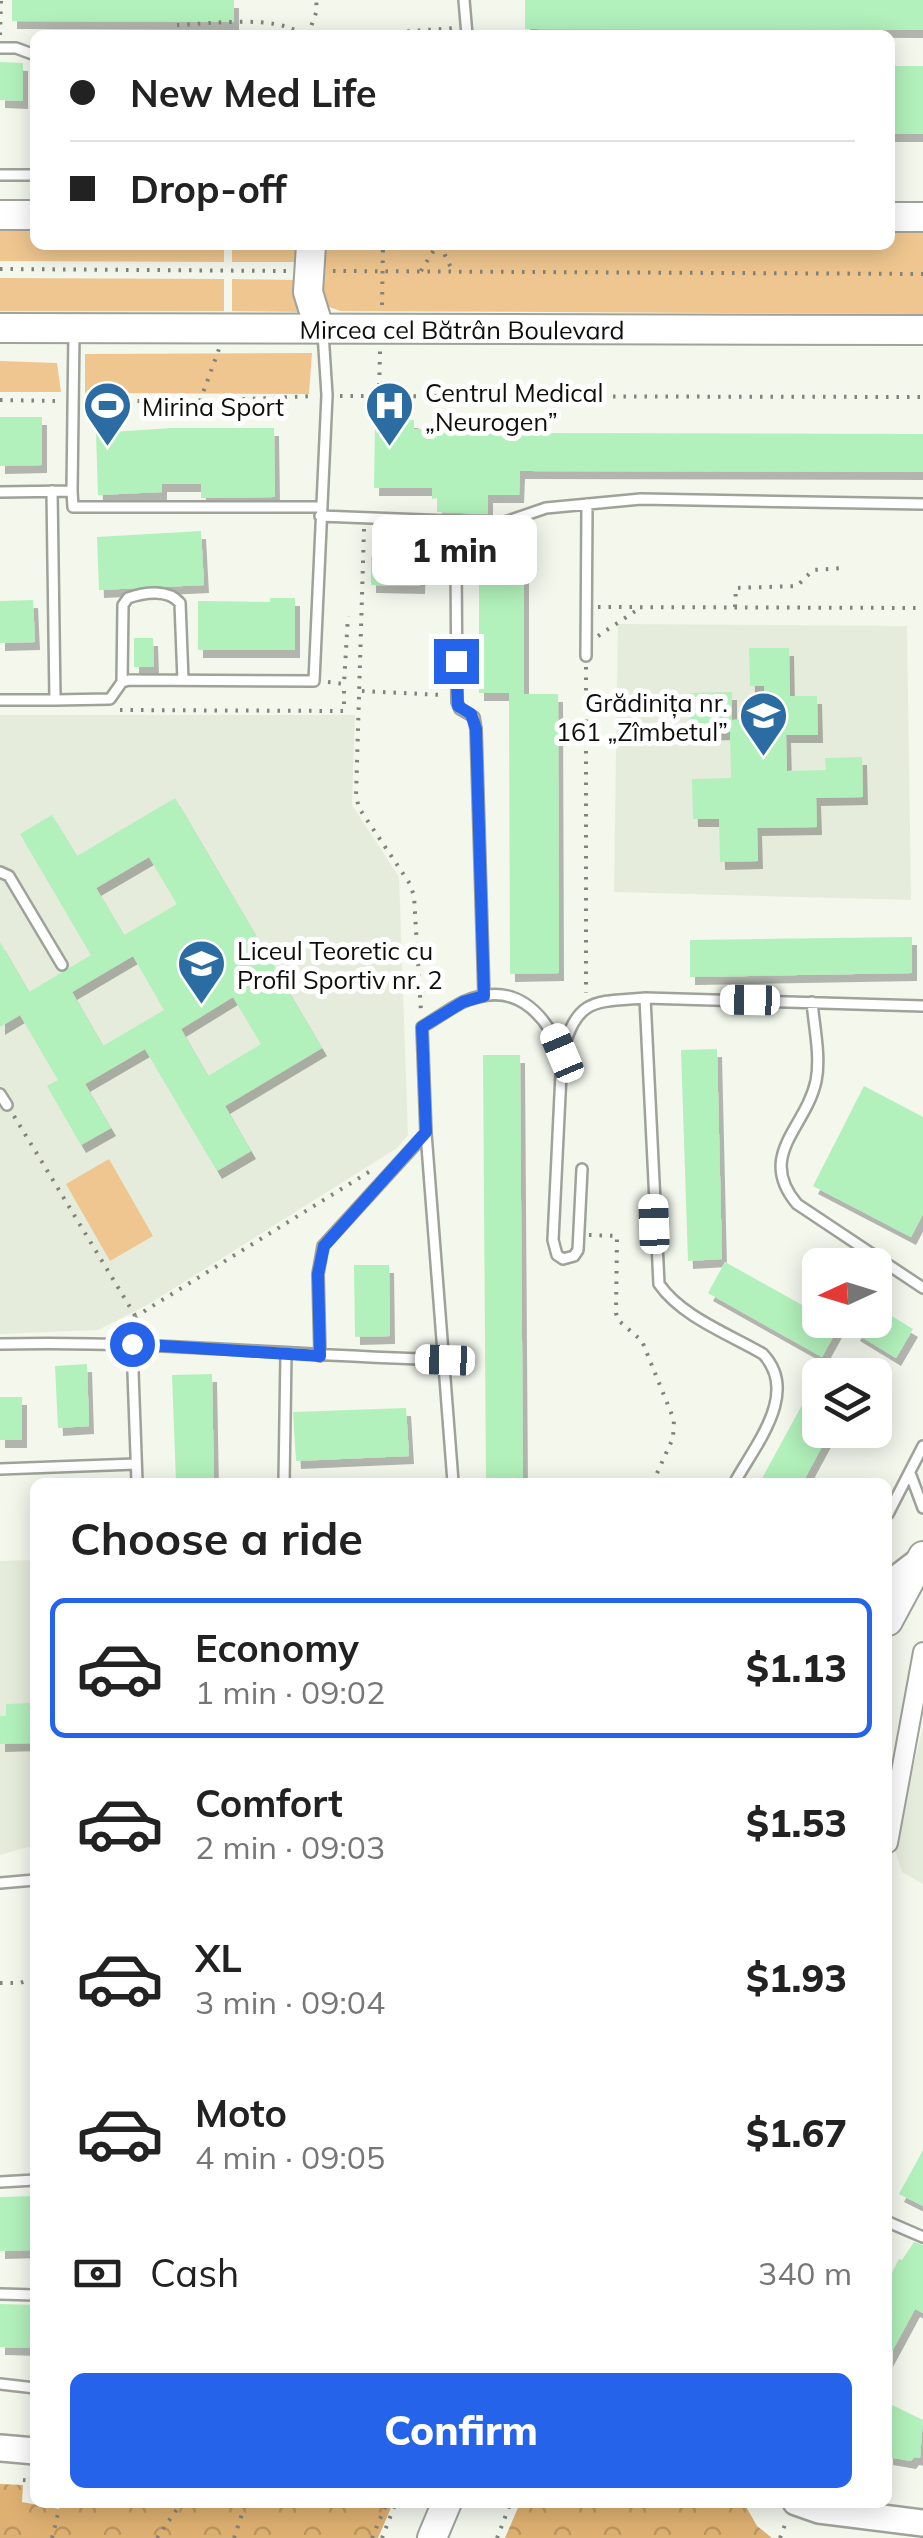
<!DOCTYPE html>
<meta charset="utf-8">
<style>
:root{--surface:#fff;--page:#f6f6f6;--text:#222;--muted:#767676;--line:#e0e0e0;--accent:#2563eb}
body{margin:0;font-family:Mulish,sans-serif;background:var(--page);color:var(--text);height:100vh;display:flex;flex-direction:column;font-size:38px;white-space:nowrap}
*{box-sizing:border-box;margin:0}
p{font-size:32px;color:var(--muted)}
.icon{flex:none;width:55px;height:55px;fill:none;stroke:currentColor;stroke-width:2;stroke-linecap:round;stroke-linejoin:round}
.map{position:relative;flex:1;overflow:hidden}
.drawer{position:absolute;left:30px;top:1478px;width:862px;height:1030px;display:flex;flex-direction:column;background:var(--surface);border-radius:15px;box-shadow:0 5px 25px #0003}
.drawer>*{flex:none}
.guide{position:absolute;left:30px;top:30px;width:865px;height:220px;border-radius:15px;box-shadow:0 5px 25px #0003;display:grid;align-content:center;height:220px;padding:0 40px;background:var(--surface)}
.needle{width:65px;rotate:266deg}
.tools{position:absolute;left:802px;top:1248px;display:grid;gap:20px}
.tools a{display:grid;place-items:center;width:90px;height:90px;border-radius:15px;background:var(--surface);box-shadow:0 5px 25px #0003;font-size:50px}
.end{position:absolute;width:45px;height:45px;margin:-22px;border:12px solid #2563eb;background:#fff;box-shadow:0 0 0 5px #fff}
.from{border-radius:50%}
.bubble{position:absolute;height:70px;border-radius:15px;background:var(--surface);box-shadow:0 5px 25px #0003;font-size:32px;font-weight:800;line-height:70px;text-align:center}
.car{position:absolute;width:30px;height:60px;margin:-30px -15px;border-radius:12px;box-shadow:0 0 8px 2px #0007;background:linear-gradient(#fff 24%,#345 0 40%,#fff 0 76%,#345 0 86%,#fff 0)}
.guide b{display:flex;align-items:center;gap:35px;height:95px;font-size:38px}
.guide b+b{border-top:2px solid var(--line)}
.guide i{width:25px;height:25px;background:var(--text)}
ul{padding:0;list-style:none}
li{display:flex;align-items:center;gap:30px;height:140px;margin:0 20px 15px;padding:0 20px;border:5px solid transparent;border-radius:15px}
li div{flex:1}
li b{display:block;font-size:38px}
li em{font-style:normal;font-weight:800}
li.selected{border-color:var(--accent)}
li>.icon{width:90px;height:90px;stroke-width:1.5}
h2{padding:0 40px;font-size:45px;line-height:120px}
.pay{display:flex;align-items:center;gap:25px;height:110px;padding:0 40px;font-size:38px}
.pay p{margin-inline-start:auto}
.action{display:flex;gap:20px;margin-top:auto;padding:20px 40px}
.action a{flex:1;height:115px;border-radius:15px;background:var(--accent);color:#fff;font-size:40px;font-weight:800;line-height:115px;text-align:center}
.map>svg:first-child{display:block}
.built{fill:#e6ecdb}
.forest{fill:url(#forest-crowns)}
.park{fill:#efc68f}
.building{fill:#b2f1bb;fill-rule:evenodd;filter:url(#shadow)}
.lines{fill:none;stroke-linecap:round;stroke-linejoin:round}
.service-casing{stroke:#9fa299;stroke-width:14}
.minor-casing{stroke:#9fa299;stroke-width:22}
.secondary-casing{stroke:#9fa299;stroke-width:30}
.primary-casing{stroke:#9fa299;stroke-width:32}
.path{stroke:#81837c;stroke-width:4;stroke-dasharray:2.5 8;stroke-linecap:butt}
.service{stroke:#fff;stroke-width:9}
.minor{stroke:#fff;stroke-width:18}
.secondary{stroke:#fff;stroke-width:25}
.primary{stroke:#fff;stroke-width:28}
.route{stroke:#2563eb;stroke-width:12}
.labels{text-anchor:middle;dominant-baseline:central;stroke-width:10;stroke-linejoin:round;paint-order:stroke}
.street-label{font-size:25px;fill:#0e0f0b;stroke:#fff}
.poi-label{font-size:25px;fill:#0e0f0b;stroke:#fff;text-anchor:start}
</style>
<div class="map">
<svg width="923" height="2538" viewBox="0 0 923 2538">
<defs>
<pattern id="forest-crowns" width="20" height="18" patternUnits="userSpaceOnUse" patternTransform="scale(2.5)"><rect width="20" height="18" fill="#deb071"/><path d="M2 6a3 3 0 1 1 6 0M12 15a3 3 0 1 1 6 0" fill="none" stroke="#bd9660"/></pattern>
<filter id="shadow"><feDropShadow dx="5" dy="8" stdDeviation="0" flood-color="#0004"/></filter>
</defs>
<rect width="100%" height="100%" fill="#f3f7ec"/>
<path class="built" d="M618,624L907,626L911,900L614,892Z
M0,715H355L352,805L399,877L408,1135L397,1148L149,1304L98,1330L0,1334Z
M35,1560V1845L0,1855V1561Z
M923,1727V1884L902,1872L894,1846Z"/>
<path class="forest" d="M0,2484L23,2485L22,2502L59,2509L61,2502L393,2503L378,2538H0Z
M520,2503H744L757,2526L772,2538H505Z"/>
<path class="park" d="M0,230L35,231V245H224V262L0,261Z
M890,232H923V314L341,311L326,306L321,291L324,245H890Z
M232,245H299L296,262H232Z
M0,278L224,279V311H0Z
M232,279L295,280L301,312L232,311Z
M312,353L309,394L85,393V354Z
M0,361L57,363L61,392H0Z
M109,1159L153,1236L110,1261L66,1184Z"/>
<path class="building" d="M12,0H234V22L12,21Z
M525,0H923V30L525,29Z
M0,62L23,63V101L0,100Z
M890,66H923V134H890Z
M0,417H42V465L0,466Z
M375,420H414V429L520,428V433L923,434V472L520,471L519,495H488V514L437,512V498L432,499V488H374Z
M172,428H274L275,497L201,498V484H162V492L98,495L96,433Z
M201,531L204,585L99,590L97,537Z
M479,550H524V694H558L559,973L510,974L509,693H479Z
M421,556L420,586L371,585V557Z
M270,598H295V650H198V601L270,602Z
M33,600L35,642L0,643V601Z
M134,638H153L154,667H134Z
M749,648H789L790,696H817L818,735H786L787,771L826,770L825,758L862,757L863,797L816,798L817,827L757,828L758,861L720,862L719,819H693L692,779L731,778L730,732L691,733L690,693L732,692V720L765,719L764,686H750Z
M175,798L322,1048L225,1106L251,1151L217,1171L145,1049L85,1084L111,1128L81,1145L47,1086L58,1080L20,1015L0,1027V942L29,992L91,955L20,834L52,815L77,856ZM149,857L177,904L124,935L96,888ZM133,956L164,1010L103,1046L72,992ZM233,997L261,1044L208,1076L181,1029Z
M912,937V973L690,977V940Z
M717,1049L722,1259L688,1261L681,1050Z
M483,1055H520L523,1482H486Z
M864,1086L923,1117V1214L911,1237L813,1186Z
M725,1262L820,1315V1320H829L839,1326L822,1357L708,1293Z
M354,1265H389L390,1336L355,1337Z
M875,1306L913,1329L896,1358L855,1333L863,1320H875Z
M87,1364L89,1426L58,1428L55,1366Z
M820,1372V1430H831L803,1482H760Z
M212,1374L214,1482H176L172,1375Z
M0,1397H22V1440H0Z
M406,1408L409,1456L296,1461L293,1412Z
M35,1703V1743L0,1744V1716H6V1704Z
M923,2150V2206L899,2194Z
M35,2196V2250L0,2251V2197Z
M914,2242L923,2245V2313L915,2309L888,2359V2280L899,2259L902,2260Z
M0,2304L35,2305V2348L0,2347Z
M888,2403L923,2420L920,2458L914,2457L911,2461L888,2457Z"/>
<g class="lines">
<defs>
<path id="service" d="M464,0L467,35
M0,48H16L35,55
M0,175H35
M72,491L74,332
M0,492L72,491L73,507H320
M320,516L502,523L546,508L641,499L923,504
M456,560L457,702L460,709L474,717L476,729L484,996
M586,656L587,504
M122,682L123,605L128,598C145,592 168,589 180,603L183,680
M0,700H55L52,491
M55,700L110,699L122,682L129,680L314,681L327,395L323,333
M0,872L9,876L62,965
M645,998L923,1006
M812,1002C814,1026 821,1057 816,1081C806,1128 756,1155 797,1204L923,1288
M0,1094L7,1105
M582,1169L578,1250L574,1256L563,1259L557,1255L553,1240L562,1053C578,998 592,1002 645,998L659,1284C682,1317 729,1334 763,1354C800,1393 755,1445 735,1482
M0,1344C148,1340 296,1356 445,1360
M132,1344L137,1482
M320,1356L318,1274L323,1246L426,1133
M0,1469L136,1464
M910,1473L923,1508
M284,1482L286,1354
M453,1482L426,1133L422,1027C436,1019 449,1009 463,1002C513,980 543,1010 562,1053
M888,1514L923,1446
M0,1883L35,1880
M0,2182L35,2180
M888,2222L923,2237
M0,2294L35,2295
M0,2384L35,2388"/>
<path id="minor" d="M888,1843L923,1652"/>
<path id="secondary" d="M888,1585L921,1560
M0,2448L35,2451
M796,2502L819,2510L923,2523"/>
<g id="primary">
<path d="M0,215H35"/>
<path d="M890,217H923"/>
<path d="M311,245L308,292L319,328"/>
<path id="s1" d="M0,328L923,330"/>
<path d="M888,1621L923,1556"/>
<path d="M432,2538L447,2502"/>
</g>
</defs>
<use href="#service" class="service-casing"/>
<use href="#minor" class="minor-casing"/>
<use href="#secondary" class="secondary-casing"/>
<use href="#primary" class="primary-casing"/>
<path class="path" d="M177,25C211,24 277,14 303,35
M0,35L1,0
M308,35L317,10L316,0
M355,35L455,28
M440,245L453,272
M0,269L286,271
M333,271L923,274
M421,271L437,245
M382,305L383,245
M340,396L923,397
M379,396L380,351
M0,400L60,401
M85,401H200L315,396
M200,401L219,349
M364,529L356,796L359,808L410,884L414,896L421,1012
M598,607L923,608
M735,607L736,588L797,586L813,570L844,568
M598,636L640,608
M586,667V993
M328,682L344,684L348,616
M362,691L442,695
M120,710L344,711V684
M14,1116L136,1317
M589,1235L617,1236L616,1313L618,1320L642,1341L674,1420L673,1438L653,1482
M119,1331L146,1310L372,1170
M0,1983H20L35,1978
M23,2480L35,2481
M52,2538L61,2502
M157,2538L182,2502
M234,2538L246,2502
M372,2538L387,2502
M382,2538L396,2502
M497,2538L511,2502
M780,2538L786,2522"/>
<use href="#service" class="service"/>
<use href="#minor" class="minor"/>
<use href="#secondary" class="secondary"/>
<use href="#primary" class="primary"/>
</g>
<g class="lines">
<path class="route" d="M132,1344L320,1356L318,1274L324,1246L426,1132L422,1027L463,1002L484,996L476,729L471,714L458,706L456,661"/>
</g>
<defs>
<symbol id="stadium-pin" viewBox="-11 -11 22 30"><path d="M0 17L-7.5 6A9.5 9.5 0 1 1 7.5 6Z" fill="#2b6ca2" stroke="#fff"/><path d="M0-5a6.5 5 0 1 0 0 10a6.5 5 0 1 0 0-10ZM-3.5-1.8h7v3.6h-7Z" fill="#fff"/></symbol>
<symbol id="hospital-pin" viewBox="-11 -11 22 30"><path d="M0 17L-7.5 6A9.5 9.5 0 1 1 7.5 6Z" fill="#2b6ca2" stroke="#fff"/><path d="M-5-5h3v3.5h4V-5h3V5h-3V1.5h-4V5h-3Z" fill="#fff"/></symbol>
<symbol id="school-pin" viewBox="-11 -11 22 30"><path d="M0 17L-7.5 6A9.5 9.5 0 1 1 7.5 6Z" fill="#2b6ca2" stroke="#fff"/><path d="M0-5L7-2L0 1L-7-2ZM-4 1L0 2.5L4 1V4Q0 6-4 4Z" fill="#fff"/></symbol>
</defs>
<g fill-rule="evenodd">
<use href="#stadium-pin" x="80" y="378" width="55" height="75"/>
<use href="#hospital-pin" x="362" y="378" width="55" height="75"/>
<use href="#school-pin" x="736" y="688" width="55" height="75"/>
<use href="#school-pin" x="174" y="936" width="55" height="75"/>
</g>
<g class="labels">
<g class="street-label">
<text stroke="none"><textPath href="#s1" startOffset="462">Mircea cel Bătrân Boulevard</textPath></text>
</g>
<g class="poi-label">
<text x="425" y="392">Centrul Medical<tspan x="425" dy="29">„Neurogen”</tspan></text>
<text x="142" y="406">Mirina Sport</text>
<text x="728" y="702" text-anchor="end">Grădinița nr.<tspan x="728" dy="29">161 „Zîmbetul”</tspan></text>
<text x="237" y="950">Liceul Teoretic cu<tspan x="237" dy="29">Profil Sportiv nr. 2</tspan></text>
</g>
</g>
</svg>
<div class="tools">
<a><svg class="needle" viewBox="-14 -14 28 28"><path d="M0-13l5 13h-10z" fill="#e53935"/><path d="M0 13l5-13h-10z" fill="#767676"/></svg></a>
<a><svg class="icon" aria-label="layers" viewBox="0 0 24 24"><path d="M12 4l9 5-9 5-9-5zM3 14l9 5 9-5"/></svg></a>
</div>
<i class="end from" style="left:132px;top:1344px"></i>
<i class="end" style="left:456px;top:661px"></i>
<div class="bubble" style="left:372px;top:515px;width:165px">1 min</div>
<i class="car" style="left:750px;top:1000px;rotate:271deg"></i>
<i class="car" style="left:562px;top:1053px;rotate:337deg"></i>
<i class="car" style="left:654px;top:1224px;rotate:358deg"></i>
<i class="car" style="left:445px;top:1360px;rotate:272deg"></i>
<div class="guide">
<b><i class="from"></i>New Med Life</b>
<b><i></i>Drop-off</b>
</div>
<section class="drawer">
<h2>Choose a ride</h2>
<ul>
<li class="selected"><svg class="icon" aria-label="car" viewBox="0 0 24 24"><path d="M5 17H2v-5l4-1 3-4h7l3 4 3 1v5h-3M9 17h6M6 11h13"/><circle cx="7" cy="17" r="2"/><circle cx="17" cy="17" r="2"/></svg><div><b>Economy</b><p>1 min · 09:02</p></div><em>$1.13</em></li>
<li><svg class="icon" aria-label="car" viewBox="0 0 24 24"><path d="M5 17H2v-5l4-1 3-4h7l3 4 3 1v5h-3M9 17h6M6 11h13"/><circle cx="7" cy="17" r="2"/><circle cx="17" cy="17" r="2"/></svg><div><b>Comfort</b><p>2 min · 09:03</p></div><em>$1.53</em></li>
<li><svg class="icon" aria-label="car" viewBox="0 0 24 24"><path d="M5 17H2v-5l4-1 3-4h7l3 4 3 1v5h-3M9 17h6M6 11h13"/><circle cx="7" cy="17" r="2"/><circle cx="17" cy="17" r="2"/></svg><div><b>XL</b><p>3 min · 09:04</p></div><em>$1.93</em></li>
<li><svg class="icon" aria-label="car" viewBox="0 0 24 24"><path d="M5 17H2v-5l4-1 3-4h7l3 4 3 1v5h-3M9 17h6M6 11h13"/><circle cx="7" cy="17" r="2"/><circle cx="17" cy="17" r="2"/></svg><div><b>Moto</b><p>4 min · 09:05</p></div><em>$1.67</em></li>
</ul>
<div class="pay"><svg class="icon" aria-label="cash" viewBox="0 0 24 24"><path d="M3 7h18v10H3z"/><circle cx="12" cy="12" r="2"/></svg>Cash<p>340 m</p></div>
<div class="action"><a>Confirm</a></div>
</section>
</div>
